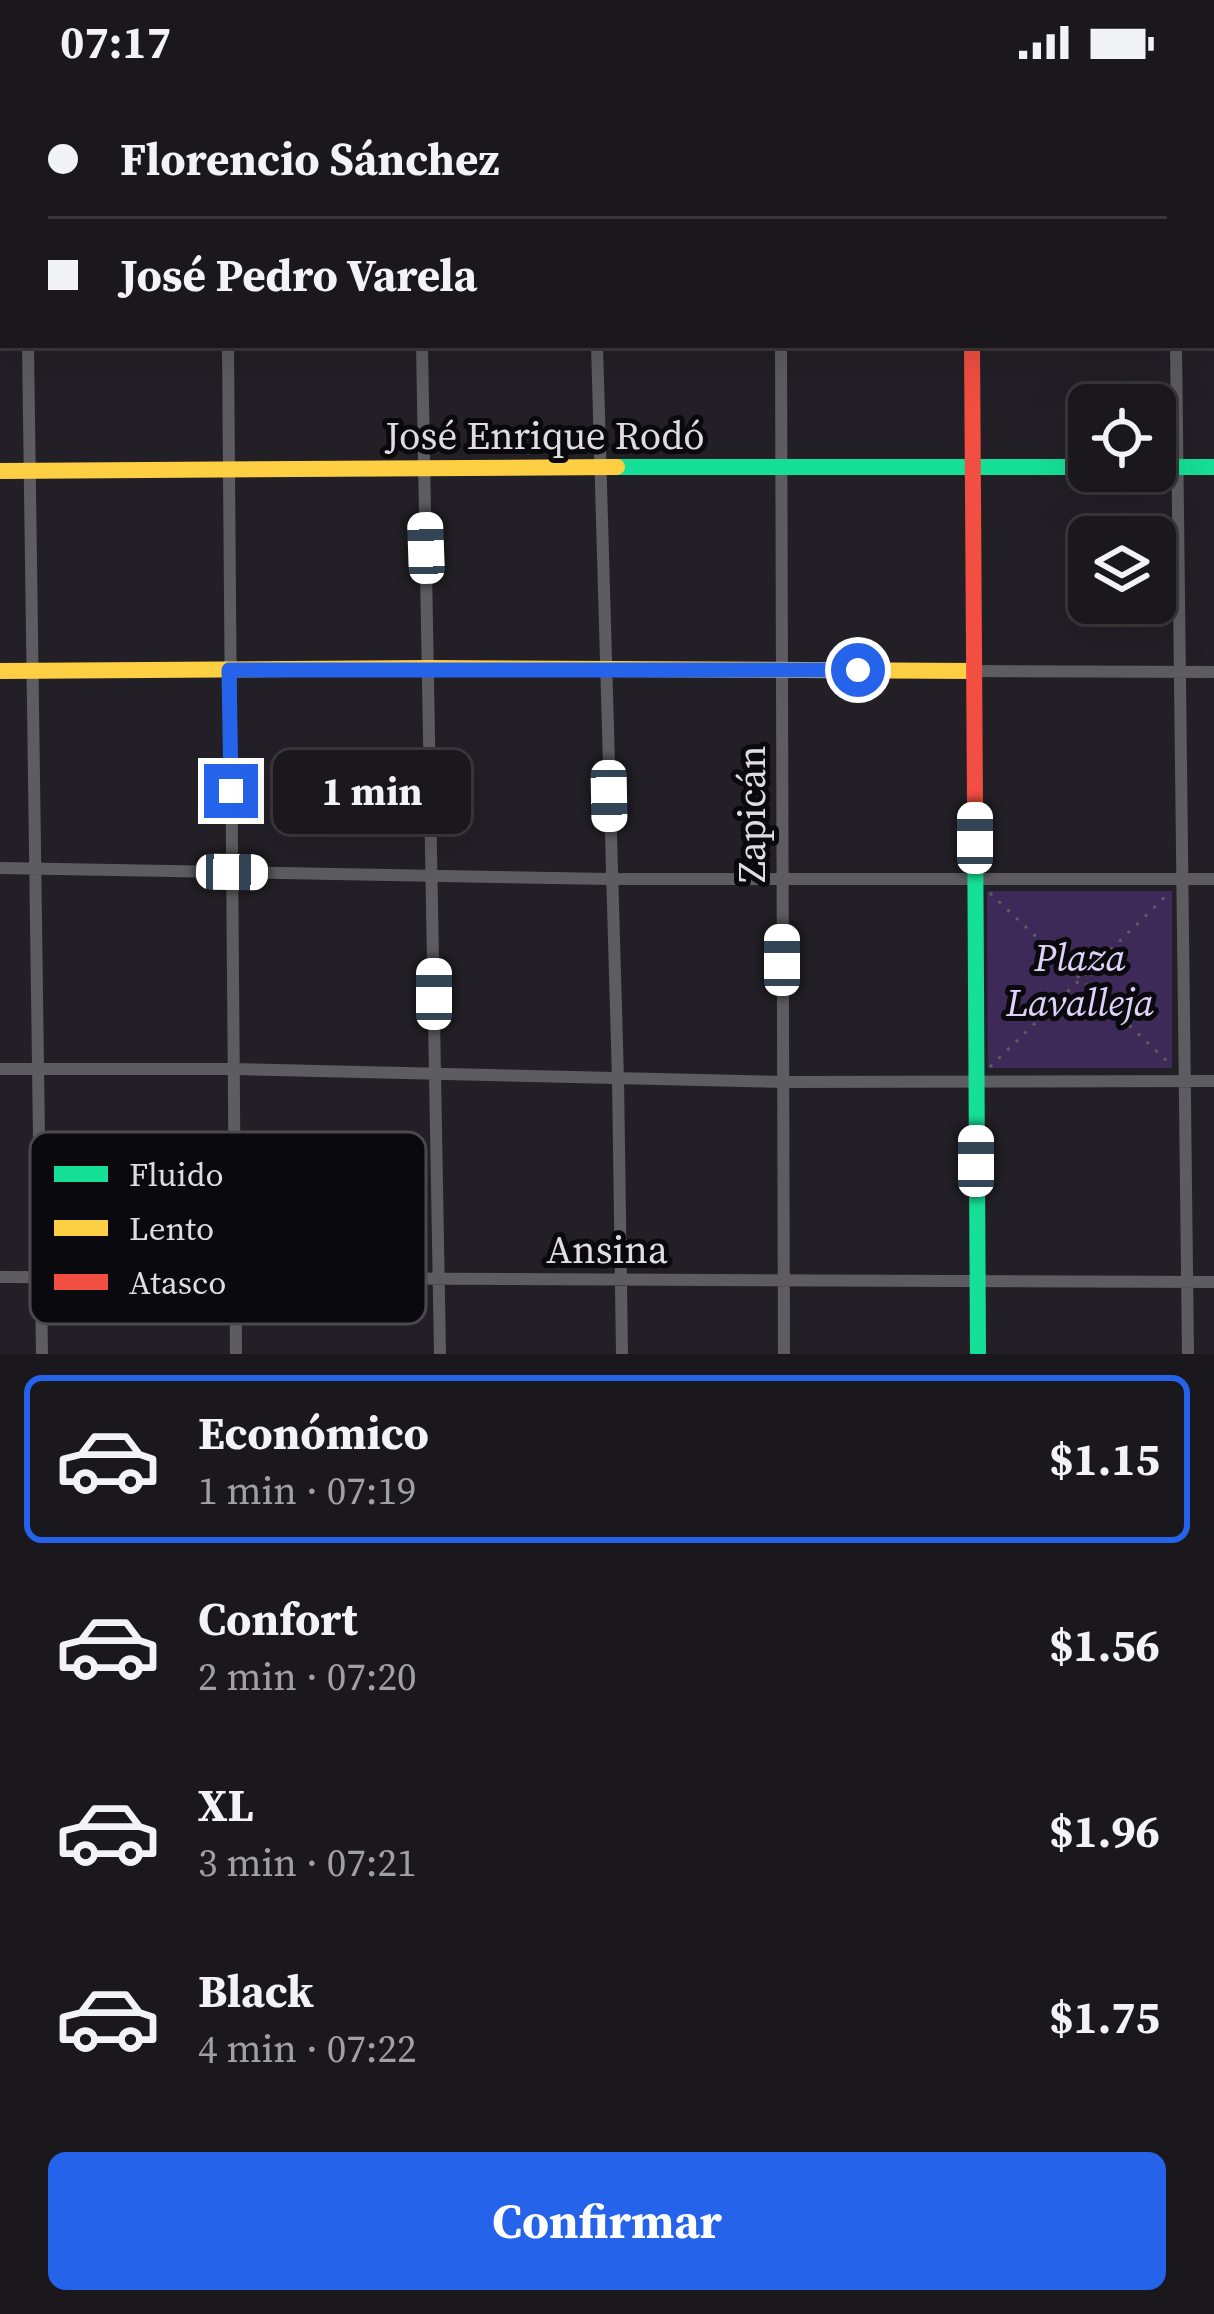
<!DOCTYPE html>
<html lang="es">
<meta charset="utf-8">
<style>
:root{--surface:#1a181c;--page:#272529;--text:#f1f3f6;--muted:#9fa0a3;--line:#38373b;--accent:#2563eb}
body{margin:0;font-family:"Source Serif 4",serif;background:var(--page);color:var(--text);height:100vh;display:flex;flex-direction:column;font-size:45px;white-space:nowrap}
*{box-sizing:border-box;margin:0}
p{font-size:39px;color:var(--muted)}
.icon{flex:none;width:66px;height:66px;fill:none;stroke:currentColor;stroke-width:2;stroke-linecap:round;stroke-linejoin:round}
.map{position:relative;height:1270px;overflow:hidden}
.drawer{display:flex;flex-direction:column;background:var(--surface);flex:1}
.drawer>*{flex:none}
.guide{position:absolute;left:0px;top:0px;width:1215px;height:264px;box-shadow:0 12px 48px #0002,0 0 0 3px var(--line);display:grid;align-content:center;height:264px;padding:0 48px;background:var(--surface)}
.fabs{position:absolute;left:1068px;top:300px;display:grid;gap:24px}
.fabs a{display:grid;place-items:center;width:108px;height:108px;border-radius:18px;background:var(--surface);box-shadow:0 12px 48px #0002,0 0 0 3px var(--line);font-size:60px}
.end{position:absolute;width:54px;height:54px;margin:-27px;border:15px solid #2563eb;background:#fff;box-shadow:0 0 0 6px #fff}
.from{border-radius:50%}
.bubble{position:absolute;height:84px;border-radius:18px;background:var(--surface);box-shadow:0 12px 48px #0002,0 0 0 3px var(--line);font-size:39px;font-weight:700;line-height:84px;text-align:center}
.car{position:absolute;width:36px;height:72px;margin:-36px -18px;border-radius:15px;box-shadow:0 0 9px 3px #0007;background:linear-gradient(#fff 24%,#345 0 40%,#fff 0 76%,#345 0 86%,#fff 0)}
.guide b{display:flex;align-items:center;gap:42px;height:114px;font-size:45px}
.guide b+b{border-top:3px solid var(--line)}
.guide i{width:30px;height:30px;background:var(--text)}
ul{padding:21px 0 0;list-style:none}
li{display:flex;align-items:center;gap:36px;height:168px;margin:0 24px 18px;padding:0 24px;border:6px solid transparent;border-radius:18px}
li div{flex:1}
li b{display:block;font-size:45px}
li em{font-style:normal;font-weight:700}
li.selected{border-color:var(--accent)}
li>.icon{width:108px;height:108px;stroke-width:1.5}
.button{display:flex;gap:24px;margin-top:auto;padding:24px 48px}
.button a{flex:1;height:138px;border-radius:18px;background:var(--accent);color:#fff;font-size:48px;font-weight:700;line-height:138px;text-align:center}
.status{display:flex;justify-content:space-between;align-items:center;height:84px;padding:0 60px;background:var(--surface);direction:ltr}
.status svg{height:33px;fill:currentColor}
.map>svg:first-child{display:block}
.green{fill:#3d2a59}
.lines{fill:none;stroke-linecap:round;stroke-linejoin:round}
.path{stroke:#5d5c5f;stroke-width:3;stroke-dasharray:3 9;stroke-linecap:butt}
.street{stroke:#5d5c60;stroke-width:12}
.fast{stroke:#16e098;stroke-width:16}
.slow{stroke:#ffcf43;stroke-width:16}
.jam{stroke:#f24e42;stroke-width:16}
.route{stroke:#2563eb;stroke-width:15}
.labels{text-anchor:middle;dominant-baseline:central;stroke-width:10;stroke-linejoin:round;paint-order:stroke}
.street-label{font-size:39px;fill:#dfdde3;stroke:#0a090d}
.park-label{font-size:39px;font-style:italic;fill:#dfd2f9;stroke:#0a090d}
.key{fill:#0a090d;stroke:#4a494d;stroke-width:3}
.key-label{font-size:33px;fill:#dfdde3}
</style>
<div class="status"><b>07:17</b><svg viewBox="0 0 49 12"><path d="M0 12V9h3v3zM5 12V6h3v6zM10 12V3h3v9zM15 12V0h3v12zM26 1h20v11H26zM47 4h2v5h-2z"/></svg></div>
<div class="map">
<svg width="1214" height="1270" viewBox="0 0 1214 1270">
<rect width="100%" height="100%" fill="#222026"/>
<path class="green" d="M987,807H1172V984H988Z"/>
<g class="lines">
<path class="path" d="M990,809L1170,980
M990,983L1168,810"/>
<path class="street" d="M23,0V3
M228,0V3
M416,0V3
M592,0V3
M779,0V3
M1172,0V3
M1212,185H1214
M0,193H3
M28,261L42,1270
M228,261L236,1270
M422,261L440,1270
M597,261L618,995L622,1270
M781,261L784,1270
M1176,261L1188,1270
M974,587L1214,588
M0,784L611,795H1214
M0,985H233L782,998L1214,997
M0,1193L1214,1198"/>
<path class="fast" d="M617,383H1089
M1155,383H1214
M975,717L978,1270"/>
<path class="slow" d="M0,387L617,383
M0,587L430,584L974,587"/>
<path class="jam" d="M969,0V3
M972,261L975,717"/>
</g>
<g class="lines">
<path class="route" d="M231,707L229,586H858"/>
</g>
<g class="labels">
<g class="street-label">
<text x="545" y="351">José Enrique Rodó</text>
<text transform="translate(751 730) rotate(-90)">Zapicán</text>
<text x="607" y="1165">Ansina</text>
</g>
<g class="park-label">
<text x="1080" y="873">Plaza<tspan x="1080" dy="45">Lavalleja</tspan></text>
</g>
</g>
<rect x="30" y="1048" width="396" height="192" rx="18" class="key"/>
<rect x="54" y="1082" width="54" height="16" fill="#16e098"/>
<rect x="54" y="1136" width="54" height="16" fill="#ffcf43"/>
<rect x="54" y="1190" width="54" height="16" fill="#f24e42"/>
<g class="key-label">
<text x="129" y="1102">Fluido</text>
<text x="129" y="1156">Lento</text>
<text x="129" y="1210">Atasco</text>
</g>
</svg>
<div class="fabs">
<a><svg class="icon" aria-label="locate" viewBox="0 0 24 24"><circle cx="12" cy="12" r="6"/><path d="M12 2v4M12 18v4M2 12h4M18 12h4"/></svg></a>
<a><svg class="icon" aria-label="layers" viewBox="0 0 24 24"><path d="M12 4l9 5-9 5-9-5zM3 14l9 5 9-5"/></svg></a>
</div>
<i class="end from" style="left:858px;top:586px"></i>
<i class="end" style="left:231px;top:707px"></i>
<div class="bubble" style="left:273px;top:666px;width:198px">1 min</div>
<i class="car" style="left:426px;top:464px;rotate:358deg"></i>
<i class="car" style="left:609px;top:712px;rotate:179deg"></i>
<i class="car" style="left:975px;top:754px;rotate:0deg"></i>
<i class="car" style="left:232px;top:788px;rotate:91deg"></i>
<i class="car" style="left:782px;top:876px;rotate:0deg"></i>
<i class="car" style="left:434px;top:910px;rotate:0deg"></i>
<i class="car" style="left:976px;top:1077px;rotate:0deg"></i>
<div class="guide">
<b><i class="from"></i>Florencio Sánchez</b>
<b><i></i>José Pedro Varela</b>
</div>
</div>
<section class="drawer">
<ul>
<li class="selected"><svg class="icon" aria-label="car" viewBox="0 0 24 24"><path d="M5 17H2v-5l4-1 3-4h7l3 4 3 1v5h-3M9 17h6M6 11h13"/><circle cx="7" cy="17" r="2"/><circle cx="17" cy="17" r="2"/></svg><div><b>Económico</b><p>1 min · 07:19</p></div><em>$1.15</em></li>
<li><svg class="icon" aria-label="car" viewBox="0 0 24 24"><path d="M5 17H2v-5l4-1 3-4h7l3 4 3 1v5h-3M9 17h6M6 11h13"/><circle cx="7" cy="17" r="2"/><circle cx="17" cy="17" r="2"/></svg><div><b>Confort</b><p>2 min · 07:20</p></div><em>$1.56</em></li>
<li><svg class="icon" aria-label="car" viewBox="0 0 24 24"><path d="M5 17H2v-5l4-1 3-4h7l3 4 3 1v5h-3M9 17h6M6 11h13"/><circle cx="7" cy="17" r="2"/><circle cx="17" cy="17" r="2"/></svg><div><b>XL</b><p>3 min · 07:21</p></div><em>$1.96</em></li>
<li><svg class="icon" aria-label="car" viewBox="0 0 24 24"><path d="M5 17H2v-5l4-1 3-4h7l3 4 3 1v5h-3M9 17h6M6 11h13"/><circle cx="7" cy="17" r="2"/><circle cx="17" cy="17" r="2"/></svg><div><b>Black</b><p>4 min · 07:22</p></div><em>$1.75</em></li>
</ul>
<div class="button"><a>Confirmar</a></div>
</section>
